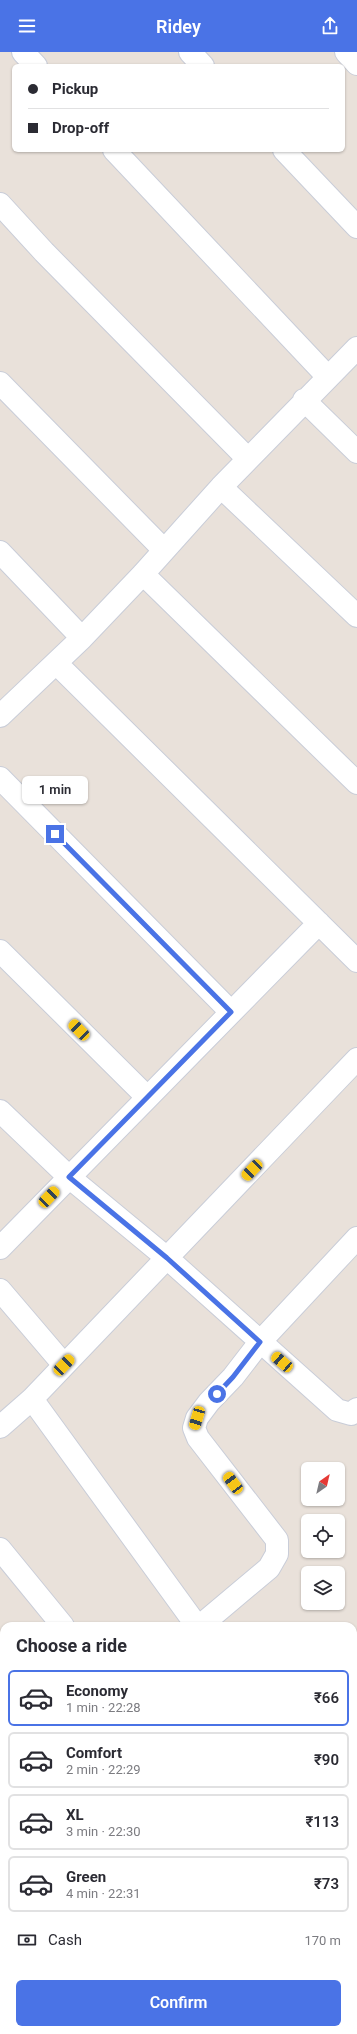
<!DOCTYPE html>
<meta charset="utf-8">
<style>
:root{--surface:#fff;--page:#f2f2f3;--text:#2b2b33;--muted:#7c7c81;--line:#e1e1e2;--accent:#4a73e6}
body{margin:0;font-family:Roboto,sans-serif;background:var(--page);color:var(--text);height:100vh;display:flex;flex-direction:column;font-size:15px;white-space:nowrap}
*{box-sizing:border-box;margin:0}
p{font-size:13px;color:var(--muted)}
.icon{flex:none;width:22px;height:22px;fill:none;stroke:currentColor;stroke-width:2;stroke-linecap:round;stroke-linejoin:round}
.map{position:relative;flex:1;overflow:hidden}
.side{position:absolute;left:0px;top:1570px;width:357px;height:412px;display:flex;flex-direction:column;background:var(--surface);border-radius:12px 12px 0 0;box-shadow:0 1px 3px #0004}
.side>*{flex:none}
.hud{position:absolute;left:12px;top:12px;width:333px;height:88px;border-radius:6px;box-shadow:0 1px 3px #0004;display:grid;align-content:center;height:88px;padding:0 16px;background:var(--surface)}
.needle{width:26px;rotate:34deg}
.buttons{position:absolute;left:301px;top:1410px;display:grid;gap:8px}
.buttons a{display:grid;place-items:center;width:44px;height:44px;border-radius:6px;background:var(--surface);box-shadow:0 1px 3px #0004;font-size:20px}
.end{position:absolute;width:18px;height:18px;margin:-9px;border:5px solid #4a73e6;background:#fff;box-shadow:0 0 0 2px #fff}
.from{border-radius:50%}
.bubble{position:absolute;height:28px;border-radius:6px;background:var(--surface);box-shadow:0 1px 3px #0004;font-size:13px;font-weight:600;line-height:28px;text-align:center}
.car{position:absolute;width:12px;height:24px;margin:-12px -6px;border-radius:5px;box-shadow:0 0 3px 1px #0007;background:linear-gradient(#f5c518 24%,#345 0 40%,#f5c518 0 76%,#345 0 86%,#f5c518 0)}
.hud b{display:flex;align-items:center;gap:14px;height:38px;font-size:15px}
.hud b+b{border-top:1px solid var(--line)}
.hud i{width:10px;height:10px;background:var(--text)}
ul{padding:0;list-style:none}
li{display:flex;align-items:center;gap:12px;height:56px;margin:0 8px 6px;padding:0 8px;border:2px solid var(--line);border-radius:6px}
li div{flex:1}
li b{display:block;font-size:15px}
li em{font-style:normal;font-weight:600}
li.selected{border-color:var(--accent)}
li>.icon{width:36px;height:36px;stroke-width:1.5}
h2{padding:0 16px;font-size:18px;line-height:48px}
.pay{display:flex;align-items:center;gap:10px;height:44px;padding:0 16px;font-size:15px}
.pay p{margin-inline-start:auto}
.button{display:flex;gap:8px;margin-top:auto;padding:8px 16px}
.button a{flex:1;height:46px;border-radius:6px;background:var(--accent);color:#fff;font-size:16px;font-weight:600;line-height:46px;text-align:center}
header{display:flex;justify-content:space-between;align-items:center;height:52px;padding:0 16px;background:var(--accent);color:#fff;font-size:18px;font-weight:600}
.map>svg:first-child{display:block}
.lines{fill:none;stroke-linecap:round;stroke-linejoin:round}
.stream{stroke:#77cde1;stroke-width:9}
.street-casing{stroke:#c9cdd8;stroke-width:24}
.street{stroke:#fff;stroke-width:22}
.route{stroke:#4a73e6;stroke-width:5}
</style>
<header><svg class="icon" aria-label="menu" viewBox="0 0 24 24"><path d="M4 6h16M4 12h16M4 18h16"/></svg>Ridey<svg class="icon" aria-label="share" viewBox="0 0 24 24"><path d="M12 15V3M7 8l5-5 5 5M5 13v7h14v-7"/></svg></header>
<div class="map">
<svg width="357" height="1982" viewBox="0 0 357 1982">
<rect width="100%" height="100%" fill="#e9e1da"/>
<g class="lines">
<path class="stream" d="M353,1649L357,1637
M329,1982V1978"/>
<defs>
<path id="street" d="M23,0L36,14
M190,0L203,14
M346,0L357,12
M114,98L328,325
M284,98L357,175
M0,152L44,200L248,407
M0,331L164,498
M304,348L357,400
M221,435L357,564
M0,500L82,586
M143,522L357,731
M56,611L357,909
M0,664L82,586L143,522L221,435L357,296
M0,726L231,960
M0,899L147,1045
M0,1059L69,1125L167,1206L337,1358L351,1362L357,1357
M0,1196L319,871
M0,1238L64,1313
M32,1347L197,1574
M0,1375L32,1347L357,1007
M0,1497L63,1574
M200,1574L269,1516L277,1502V1488L198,1386L194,1376L197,1366L209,1350L233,1325L260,1290L357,1186
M0,1670L4,1675
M353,1751L357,1755
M0,1769L4,1765
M0,1882L4,1887
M353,1896L357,1895
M78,1978L81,1982
M215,1978L217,1982
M301,1982V1978"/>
</defs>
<use href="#street" class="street-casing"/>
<use href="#street" class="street"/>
</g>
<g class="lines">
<path class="route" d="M55,782L231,960L69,1125L167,1206L260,1290L233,1325L217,1342"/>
</g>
</svg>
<div class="buttons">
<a><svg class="needle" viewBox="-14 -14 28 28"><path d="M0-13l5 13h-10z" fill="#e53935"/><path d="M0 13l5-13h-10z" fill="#7c7c81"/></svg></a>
<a><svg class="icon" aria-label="locate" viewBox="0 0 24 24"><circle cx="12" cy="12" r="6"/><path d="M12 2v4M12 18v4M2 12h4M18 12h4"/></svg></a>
<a><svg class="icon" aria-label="layers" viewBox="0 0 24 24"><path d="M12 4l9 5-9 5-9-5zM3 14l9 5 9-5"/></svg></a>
</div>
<i class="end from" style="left:217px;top:1342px"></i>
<i class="end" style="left:55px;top:782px"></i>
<div class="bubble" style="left:22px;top:724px;width:66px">1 min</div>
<i class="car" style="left:79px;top:978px;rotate:315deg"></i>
<i class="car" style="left:252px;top:1118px;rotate:224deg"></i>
<i class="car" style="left:49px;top:1145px;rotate:44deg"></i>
<i class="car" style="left:282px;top:1310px;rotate:311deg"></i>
<i class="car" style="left:64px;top:1313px;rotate:44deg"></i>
<i class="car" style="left:197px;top:1366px;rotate:197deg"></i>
<i class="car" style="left:233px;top:1431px;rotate:323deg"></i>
<div class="hud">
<b><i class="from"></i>Pickup</b>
<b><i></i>Drop-off</b>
</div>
<section class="side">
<h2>Choose a ride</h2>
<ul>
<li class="selected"><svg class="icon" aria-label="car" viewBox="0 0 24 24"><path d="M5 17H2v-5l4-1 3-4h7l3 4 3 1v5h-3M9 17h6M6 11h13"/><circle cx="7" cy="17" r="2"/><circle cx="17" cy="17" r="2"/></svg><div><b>Economy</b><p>1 min · 22:28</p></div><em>₹66</em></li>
<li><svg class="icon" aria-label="car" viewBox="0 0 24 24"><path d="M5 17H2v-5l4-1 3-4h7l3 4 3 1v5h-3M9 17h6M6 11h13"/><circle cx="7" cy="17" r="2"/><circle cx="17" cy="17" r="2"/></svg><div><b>Comfort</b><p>2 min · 22:29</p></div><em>₹90</em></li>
<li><svg class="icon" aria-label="car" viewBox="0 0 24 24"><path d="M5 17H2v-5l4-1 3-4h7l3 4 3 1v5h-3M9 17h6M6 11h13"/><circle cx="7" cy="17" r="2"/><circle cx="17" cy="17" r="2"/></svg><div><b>XL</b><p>3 min · 22:30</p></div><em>₹113</em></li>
<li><svg class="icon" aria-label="car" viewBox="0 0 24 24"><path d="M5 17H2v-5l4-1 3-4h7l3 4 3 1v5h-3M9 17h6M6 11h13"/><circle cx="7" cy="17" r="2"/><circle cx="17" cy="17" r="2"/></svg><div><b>Green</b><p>4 min · 22:31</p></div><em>₹73</em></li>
</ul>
<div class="pay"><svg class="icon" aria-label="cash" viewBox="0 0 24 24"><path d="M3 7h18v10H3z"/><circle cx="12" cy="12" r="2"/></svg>Cash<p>170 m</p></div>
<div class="button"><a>Confirm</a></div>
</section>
</div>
